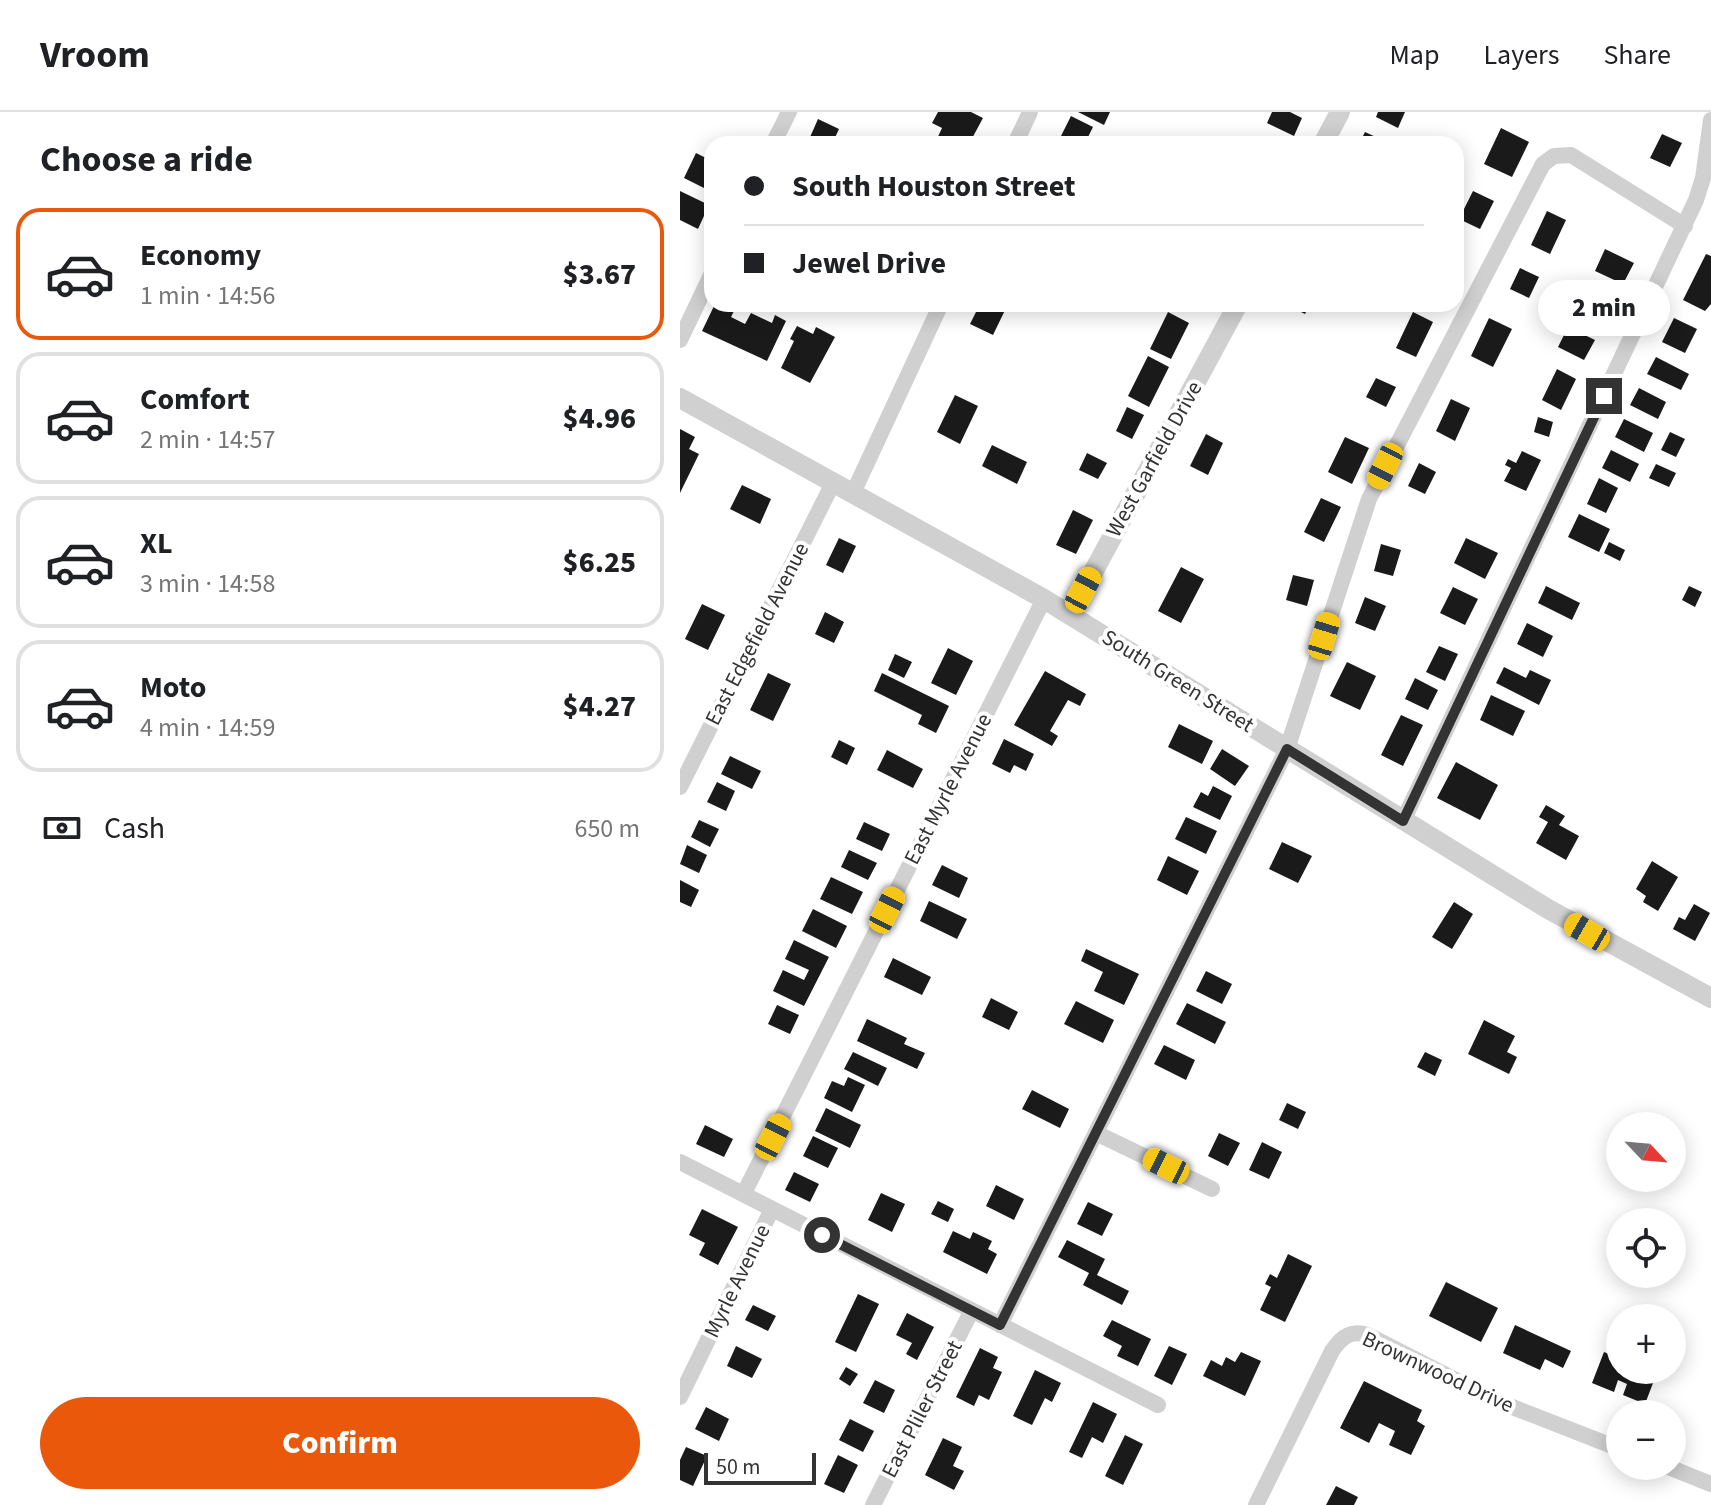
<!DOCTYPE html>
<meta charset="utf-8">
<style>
:root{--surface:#fff;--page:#f6f6f6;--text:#202124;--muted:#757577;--line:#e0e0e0;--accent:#ea580c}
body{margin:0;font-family:"Source Sans 3",sans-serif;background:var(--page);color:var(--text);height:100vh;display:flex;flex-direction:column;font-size:30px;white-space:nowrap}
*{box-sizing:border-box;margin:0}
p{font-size:26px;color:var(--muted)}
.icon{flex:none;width:44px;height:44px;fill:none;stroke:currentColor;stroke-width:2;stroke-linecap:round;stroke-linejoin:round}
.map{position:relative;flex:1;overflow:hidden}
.details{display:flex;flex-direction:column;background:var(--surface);width:680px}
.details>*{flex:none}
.guide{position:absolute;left:24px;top:24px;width:760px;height:176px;border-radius:24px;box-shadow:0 4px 20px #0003;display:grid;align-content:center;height:176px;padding:0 40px;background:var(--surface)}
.needle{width:52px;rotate:116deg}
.controls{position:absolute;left:926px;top:1000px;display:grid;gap:16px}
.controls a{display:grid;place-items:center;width:80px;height:80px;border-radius:50%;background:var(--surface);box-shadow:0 4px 20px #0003;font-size:40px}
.scale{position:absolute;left:24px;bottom:20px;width:112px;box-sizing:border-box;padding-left:8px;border:4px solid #333;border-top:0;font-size:22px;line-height:28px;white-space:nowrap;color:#333;-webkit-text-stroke:6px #fff;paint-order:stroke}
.end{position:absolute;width:36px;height:36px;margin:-18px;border:10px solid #333;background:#fff;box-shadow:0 0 0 4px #fff}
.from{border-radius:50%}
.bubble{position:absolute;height:56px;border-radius:28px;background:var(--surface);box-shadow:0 4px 20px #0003;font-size:26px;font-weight:800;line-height:56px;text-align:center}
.car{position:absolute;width:24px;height:48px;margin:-24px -12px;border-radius:10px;box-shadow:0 0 6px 2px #0007;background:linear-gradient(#f5c518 24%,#345 0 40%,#f5c518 0 76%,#345 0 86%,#f5c518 0)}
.guide b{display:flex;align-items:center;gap:28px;height:76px;font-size:30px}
.guide b+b{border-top:2px solid var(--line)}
.guide i{width:20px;height:20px;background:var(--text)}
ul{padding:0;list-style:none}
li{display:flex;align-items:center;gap:24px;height:132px;margin:0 16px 12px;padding:0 24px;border:4px solid var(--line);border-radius:24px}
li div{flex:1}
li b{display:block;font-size:30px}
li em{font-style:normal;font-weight:800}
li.selected{border-color:var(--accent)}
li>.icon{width:72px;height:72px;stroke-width:1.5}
h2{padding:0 40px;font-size:36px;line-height:96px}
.pay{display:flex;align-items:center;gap:20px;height:88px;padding:0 40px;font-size:30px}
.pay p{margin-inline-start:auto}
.primary-button{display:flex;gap:16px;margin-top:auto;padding:16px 40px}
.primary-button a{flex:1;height:92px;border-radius:48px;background:var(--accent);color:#fff;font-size:32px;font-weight:800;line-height:92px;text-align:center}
header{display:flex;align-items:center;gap:48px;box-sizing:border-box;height:112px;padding:0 40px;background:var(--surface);border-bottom:2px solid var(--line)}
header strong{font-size:38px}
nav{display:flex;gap:44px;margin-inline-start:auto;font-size:28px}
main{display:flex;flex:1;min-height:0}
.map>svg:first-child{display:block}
.building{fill:#1a1a1a}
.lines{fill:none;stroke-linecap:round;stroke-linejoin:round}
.minor{stroke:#d0d0d0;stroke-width:16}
.tertiary{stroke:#d0d0d0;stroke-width:20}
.route{stroke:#333;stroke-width:10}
.labels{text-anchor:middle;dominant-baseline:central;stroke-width:8;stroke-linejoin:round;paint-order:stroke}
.street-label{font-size:22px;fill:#333;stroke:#fff}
</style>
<header>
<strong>Vroom</strong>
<nav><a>Map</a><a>Layers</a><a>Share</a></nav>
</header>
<main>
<section class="details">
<h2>Choose a ride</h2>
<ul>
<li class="selected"><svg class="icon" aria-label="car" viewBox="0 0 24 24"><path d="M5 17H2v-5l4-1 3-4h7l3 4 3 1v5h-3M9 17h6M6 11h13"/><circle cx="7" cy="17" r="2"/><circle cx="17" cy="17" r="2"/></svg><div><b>Economy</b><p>1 min · 14:56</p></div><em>$3.67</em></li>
<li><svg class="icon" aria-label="car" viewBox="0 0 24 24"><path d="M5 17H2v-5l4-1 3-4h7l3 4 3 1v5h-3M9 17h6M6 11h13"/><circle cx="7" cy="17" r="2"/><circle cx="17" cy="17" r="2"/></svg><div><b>Comfort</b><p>2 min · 14:57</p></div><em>$4.96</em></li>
<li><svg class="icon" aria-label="car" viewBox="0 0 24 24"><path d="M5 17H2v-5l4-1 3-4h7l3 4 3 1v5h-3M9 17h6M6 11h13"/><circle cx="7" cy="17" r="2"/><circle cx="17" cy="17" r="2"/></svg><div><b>XL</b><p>3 min · 14:58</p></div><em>$6.25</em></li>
<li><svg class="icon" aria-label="car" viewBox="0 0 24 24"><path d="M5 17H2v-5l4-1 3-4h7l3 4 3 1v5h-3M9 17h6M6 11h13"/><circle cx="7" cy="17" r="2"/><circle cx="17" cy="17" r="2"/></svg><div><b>Moto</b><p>4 min · 14:59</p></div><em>$4.27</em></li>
</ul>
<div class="pay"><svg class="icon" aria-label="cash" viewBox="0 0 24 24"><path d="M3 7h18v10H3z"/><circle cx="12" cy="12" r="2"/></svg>Cash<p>650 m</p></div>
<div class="primary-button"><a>Confirm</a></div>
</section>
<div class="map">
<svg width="1031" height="1393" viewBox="0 0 1031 1393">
<rect width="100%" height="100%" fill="#fff"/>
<path class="building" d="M258,0H291L303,6L289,32H262L256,29L262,16L252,11Z
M398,0H430L424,13Z
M592,0H610L622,6L614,24L587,11Z
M698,0H725L718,16L696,5Z
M391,4L413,15L408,25L414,32H377Z
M138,7L159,17L152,32H127Z
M821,16L849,30L832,65L804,52Z
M685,20L711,32H679Z
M982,22L1002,31L990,55L970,46Z
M16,41L32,49L30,79L4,66Z
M0,79L29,93L18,117L0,108Z
M793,79L814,89L800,117L779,107Z
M867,99L886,108L870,142L851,133Z
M925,137L954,151L943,172L915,159Z
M1026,142L1031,144V192L1025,199L1003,188Z
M840,156L859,165L849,186L830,177Z
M903,181L932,196L923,215L894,201Z
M35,192L56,195L51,205L65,212L71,201L92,211L95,203L106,209L87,249L22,219Z
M300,192H328L313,223L290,212Z
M605,192H643L640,197L630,192L625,202Z
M488,200L509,211L491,247L470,237Z
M733,200L753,210L736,245L716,236Z
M809,206L832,217L813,255L791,244Z
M994,206L1017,217L1005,241L982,230Z
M117,214L133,222L136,215L155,225L130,271L101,256L114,229L110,227Z
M888,215L915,228L904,248L878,235Z
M468,244L489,255L469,295L448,284Z
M976,245L1009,262L1001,278L967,262Z
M877,257L896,267L881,298L862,288Z
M696,266L716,275L706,295L686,285Z
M959,276L986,290L978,307L950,293Z
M275,283L298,294L280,332L257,320Z
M771,287L790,296L775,329L756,319Z
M447,295L464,303L452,327L436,319Z
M858,305L873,310L869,325L854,320Z
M944,307L973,321L964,340L935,325Z
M0,317L15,325L9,337L19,342L0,381Z
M990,320L1005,327L996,345L981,338Z
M526,322L543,331L528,363L510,354Z
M665,325L689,336L672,372L648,360Z
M312,333L347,350L337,372L302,354Z
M931,338L959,352L950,370L922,356Z
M842,339L861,348L846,379L824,369L831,356L825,353L828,347L836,351Z
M407,341L427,351L418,367L399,358Z
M739,351L756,360L745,382L728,374Z
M976,352L996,361L989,375L969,366Z
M919,366L938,376L926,401L907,392Z
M62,373L91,387L80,412L50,397Z
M641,386L661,395L644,430L624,420Z
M393,398L413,408L396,442L376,433Z
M899,402L930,417L919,440L888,425Z
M159,426L176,434L163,461L146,453Z
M786,426L818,441L805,467L774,451Z
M929,430L945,438L940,449L924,441Z
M701,432L721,438L713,464L694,459Z
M501,455L524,467L501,511L478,499Z
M613,463L634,468L627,494L606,488Z
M866,474L900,491L892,508L858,491Z
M1009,474L1022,480L1015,495L1002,488Z
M773,475L798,487L785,513L760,501Z
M685,485L706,494L695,519L675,511Z
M22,492L45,503L28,538L5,527Z
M145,500L164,510L154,531L135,522Z
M847,511L873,524L863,545L837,532Z
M759,534L778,542L765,569L746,560Z
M268,536L293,549L276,583L251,571Z
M215,542L232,550L224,566L208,558Z
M667,550L696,564L680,598L650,584Z
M824,555L846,566L850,558L871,568L859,593L816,571Z
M365,559L406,582L400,594L388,588L370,619L378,624L372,634L334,613Z
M88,561L111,572L93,609L70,598Z
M202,561L269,594L256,621L238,612L242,603L194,579Z
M735,566L758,578L748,598L725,587Z
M811,583L845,599L833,624L800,608Z
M721,603L743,613L723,654L701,643Z
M499,612L533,629L522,652L488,635Z
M324,627L354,642L346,659L334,653L330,661L312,652Z
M159,628L175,636L167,653L151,645Z
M542,637L569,654L555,674L530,657Z
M207,638L243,657L233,676L197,658Z
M50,644L81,659L72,677L41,662Z
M776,650L818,673L800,708L757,686Z
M37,670L55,679L46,699L27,690Z
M533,674L552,684L540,708L513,695L521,680L528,684Z
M866,693L885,704L879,713L899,724L886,748L856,731L868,710L859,705Z
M506,705L537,719L526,742L495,727Z
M19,708L39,717L30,735L11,725Z
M184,710L210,722L202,739L176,727Z
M602,730L632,744L618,771L589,757Z
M7,733L27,743L19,761L0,752Z
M169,738L197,751L188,768L161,755Z
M488,744L519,759L507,783L477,768Z
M972,749L998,765L978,799L963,790L966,784L956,777Z
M262,753L288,766L279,786L252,773Z
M151,765L183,780L172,802L140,787Z
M0,768L19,778L11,795L0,790Z
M249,789L287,807L277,827L240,809Z
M774,790L793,802L772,837L752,825Z
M1014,792L1030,801L1015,829L993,817L999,805L1005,808Z
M133,797L167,814L156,836L122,819Z
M114,828L149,845L124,894L93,879L103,858L124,868L129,858L105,847Z
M406,837L459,862L444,893L414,879L423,860L401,849Z
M213,846L251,865L242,883L204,865Z
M526,859L552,872L542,892L516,879Z
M311,886L338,900L329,918L302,905Z
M396,889L434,908L423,931L384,912Z
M507,891L546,910L535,932L496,912Z
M97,893L119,903L110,922L88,912Z
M187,907L227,926L224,932L245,941L237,957L177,929Z
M804,908L835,924L827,940L837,945L829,962L788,942Z
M484,933L515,948L506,968L474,952Z
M173,940L207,956L198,974L164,957Z
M745,940L762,948L755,964L737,955Z
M168,965L185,973L172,1000L144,986L152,969L164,974Z
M352,978L389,997L380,1016L342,997Z
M607,991L626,1000L618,1017L599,1008Z
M146,996L181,1013L170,1036L135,1019Z
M25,1013L53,1027L44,1045L16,1032Z
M539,1021L560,1031L548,1054L528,1044Z
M133,1024L158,1036L148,1056L123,1044Z
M582,1030L602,1040L589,1067L569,1058Z
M114,1060L139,1072L130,1090L105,1078Z
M316,1073L344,1087L334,1108L306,1094Z
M201,1081L225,1092L212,1120L188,1108Z
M258,1089L274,1097L268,1110L251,1102Z
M408,1090L433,1102L422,1124L397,1112Z
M22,1097L58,1115L38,1153L19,1143L25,1131L9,1123Z
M273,1119L290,1127L293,1120L312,1129L308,1137L317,1142L307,1162L263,1140Z
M387,1128L425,1147L417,1163L449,1179L442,1193L403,1173L409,1161L378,1145Z
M608,1142L632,1154L605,1210L580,1198L591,1175L585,1172L590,1162L597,1166Z
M766,1170L818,1196L801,1230L749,1204Z
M178,1182L199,1192L176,1240L155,1230Z
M73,1193L96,1204L88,1219L65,1208Z
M227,1201L254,1215L237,1248L226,1242L232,1231L216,1223Z
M432,1208L471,1227L458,1254L437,1244L442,1234L423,1224Z
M835,1213L891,1239L883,1256L865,1247L860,1258L823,1241Z
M56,1234L82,1247L72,1266L47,1254Z
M489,1234L507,1242L492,1273L474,1264Z
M300,1236L318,1245L313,1256L322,1260L309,1288L299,1283L294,1294L276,1285Z
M940,1236V1258H978L965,1292L943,1283L947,1272L938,1268L934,1280L912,1271L924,1240L936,1245Z
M561,1240L581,1249L565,1284L523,1264L531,1248L542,1254L546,1245L555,1250Z
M166,1255L178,1262L170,1274L159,1267Z
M355,1258L381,1271L372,1290L365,1286L352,1313L333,1304Z
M195,1268L215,1278L204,1301L183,1291Z
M684,1269L742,1298L737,1309L745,1314L731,1343L709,1333L715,1319L699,1311L689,1331L660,1316Z
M413,1290L437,1302L423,1331L412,1325L402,1346L389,1340Z
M26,1295L49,1307L39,1329L15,1317Z
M170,1307L194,1319L183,1340L159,1328Z
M445,1323L463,1332L443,1373L425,1364Z
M263,1326L282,1335L273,1354L284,1359L274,1378L245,1363Z
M6,1335L27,1344L13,1374L0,1368V1348Z
M158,1343L178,1353L164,1381L144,1372Z
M656,1374L678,1385L674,1393H646Z"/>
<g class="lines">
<path class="minor" d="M93,32L109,0
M335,32L350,0
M0,228L32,161
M174,379L261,192
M0,675L154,369
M723,709L1016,88L1023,66L1031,8
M416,1021L532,1077
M0,1050L478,1293
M64,1081L364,487
M320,1213L607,637L689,387L863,52L874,44L891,43L1005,114
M0,1285L92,1097
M986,1354L1031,1372
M193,1393L291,1200
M576,1393L652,1239C662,1224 672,1217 690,1224L817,1289L940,1337"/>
<path class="tertiary" d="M643,32L660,0
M0,286L364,487L868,797L1031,886
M390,503L558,192"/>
</g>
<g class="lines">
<path class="route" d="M142,1123L320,1213L607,637L723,709L924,284"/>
</g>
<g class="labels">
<g class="street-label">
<text transform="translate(474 347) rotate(-61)">West Garfield Drive</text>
<text transform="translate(77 522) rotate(-63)">East Edgefield Avenue</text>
<text transform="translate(498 569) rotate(32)">South Green Street</text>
<text transform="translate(268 677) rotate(-63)">East Myrle Avenue</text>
<text transform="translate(57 1169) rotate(-64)">Myrle Avenue</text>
<text transform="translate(758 1260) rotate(25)">Brownwood Drive</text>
<text transform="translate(242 1297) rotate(-63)">East Pliler Street</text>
</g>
</g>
</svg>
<div class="controls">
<a><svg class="needle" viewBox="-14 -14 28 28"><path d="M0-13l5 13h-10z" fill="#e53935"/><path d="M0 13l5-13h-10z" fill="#757577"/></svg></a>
<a><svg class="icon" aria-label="locate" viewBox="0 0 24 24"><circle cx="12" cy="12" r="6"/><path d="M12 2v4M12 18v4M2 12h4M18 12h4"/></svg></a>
<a>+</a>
<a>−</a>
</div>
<div class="scale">50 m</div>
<i class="end from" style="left:142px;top:1123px"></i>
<i class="end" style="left:924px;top:284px"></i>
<div class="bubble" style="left:858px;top:168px;width:132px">2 min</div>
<i class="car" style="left:705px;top:354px;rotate:207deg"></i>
<i class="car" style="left:403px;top:478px;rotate:28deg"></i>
<i class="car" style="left:644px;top:524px;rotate:17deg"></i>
<i class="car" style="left:207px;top:798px;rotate:27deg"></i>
<i class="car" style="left:907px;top:820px;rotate:300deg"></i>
<i class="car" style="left:93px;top:1025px;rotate:27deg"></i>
<i class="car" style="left:486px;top:1054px;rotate:296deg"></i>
<div class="guide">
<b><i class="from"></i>South Houston Street</b>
<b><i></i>Jewel Drive</b>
</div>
</div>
</main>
